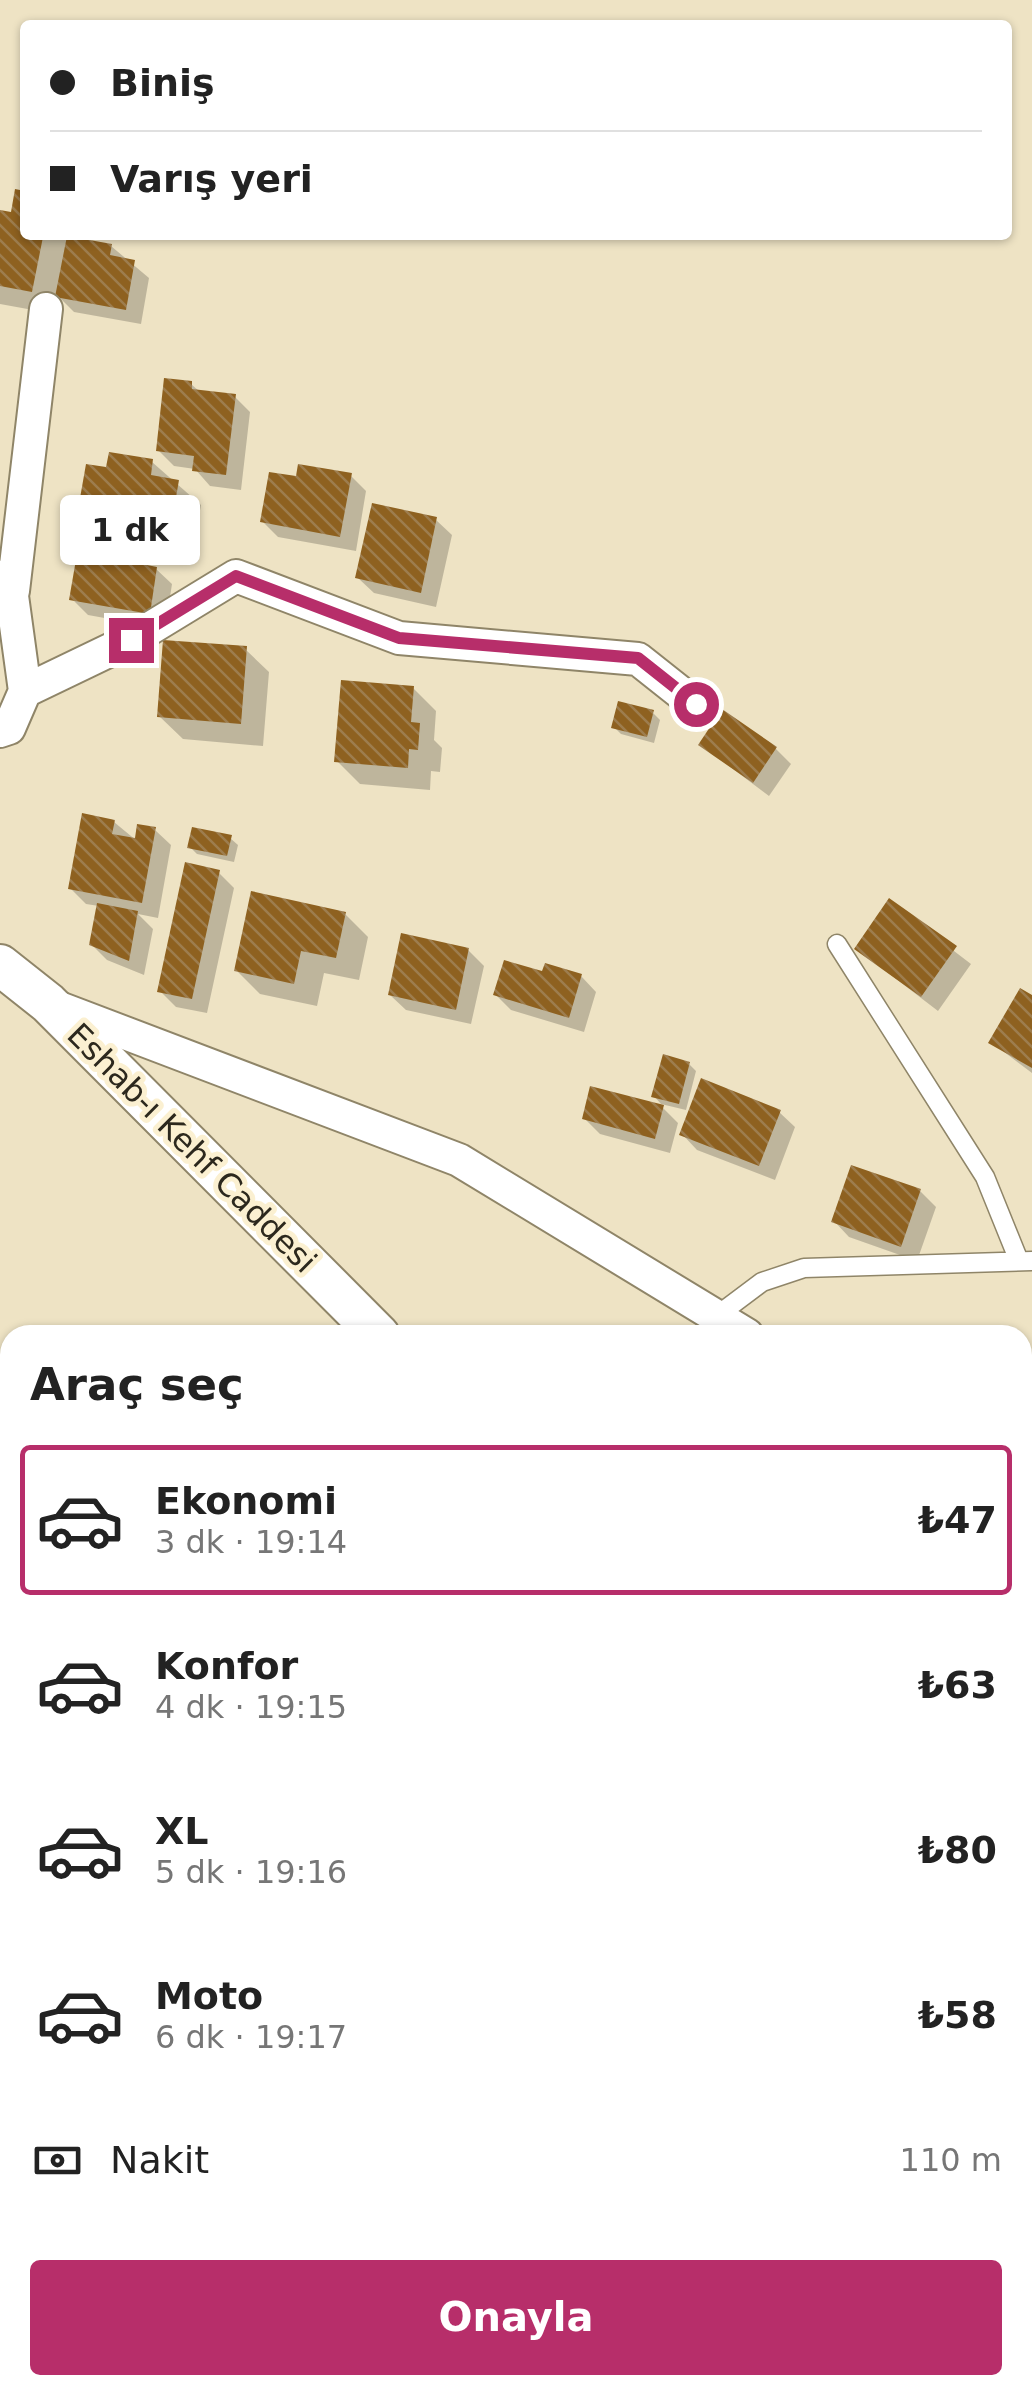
<!DOCTYPE html>
<html lang="tr">
<meta charset="utf-8">
<style>
:root{--surface:#fff;--page:#f6f6f6;--text:#222;--muted:#767676;--line:#e0e0e0;--accent:#b72e6a}
body{margin:0;font-family:"DejaVu Sans",sans-serif;background:var(--page);color:var(--text);height:100vh;display:flex;flex-direction:column;font-size:38px;white-space:nowrap}
*{box-sizing:border-box;margin:0}
p{font-size:32px;color:var(--muted)}
.icon{flex:none;width:55px;height:55px;fill:none;stroke:currentColor;stroke-width:2;stroke-linecap:round;stroke-linejoin:round}
.map{position:relative;flex:1;overflow:hidden}
.panel{position:absolute;left:0px;top:1325px;width:1032px;height:1070px;display:flex;flex-direction:column;background:var(--surface);border-radius:30px 30px 0 0;box-shadow:0 2px 8px #0004}
.panel>*{flex:none}
.top-card{position:absolute;left:20px;top:20px;width:992px;height:220px;border-radius:10px;box-shadow:0 2px 8px #0004;display:grid;align-content:center;height:220px;padding:0 30px;background:var(--surface)}
.end{position:absolute;width:45px;height:45px;margin:-22px;border:12px solid #b72e6a;background:#fff;box-shadow:0 0 0 5px #fff}
.from{border-radius:50%}
.bubble{position:absolute;height:70px;border-radius:10px;background:var(--surface);box-shadow:0 2px 8px #0004;font-size:32px;font-weight:700;line-height:70px;text-align:center}
.top-card b{display:flex;align-items:center;gap:35px;height:95px;font-size:38px}
.top-card b+b{border-top:2px solid var(--line)}
.top-card i{width:25px;height:25px;background:var(--text)}
ul{padding:0;list-style:none}
li{display:flex;align-items:center;gap:30px;height:150px;margin:0 20px 15px;padding:0 10px;border:5px solid transparent;border-radius:10px}
li div{flex:1}
li b{display:block;font-size:38px}
li em{font-style:normal;font-weight:700}
li.on{border-color:var(--accent)}
li>.icon{width:90px;height:90px;stroke-width:1.5}
h2{padding:0 30px;font-size:45px;line-height:120px}
.pay{display:flex;align-items:center;gap:25px;height:110px;padding:0 30px;font-size:38px}
.pay p{margin-inline-start:auto}
.cta{display:flex;gap:20px;margin-top:auto;padding:20px 30px}
.cta a{flex:1;height:115px;border-radius:10px;background:var(--accent);color:#fff;font-size:40px;font-weight:700;line-height:115px;text-align:center}
.map>svg:first-child{display:block}
.shadow{fill:#0003}
.building{fill:url(#building-back-hatch)}
.lines{fill:none;stroke-linecap:round;stroke-linejoin:round}
.service-casing{stroke:#8f8568;stroke-width:21}
.minor-casing{stroke:#8f8568;stroke-width:36}
.tertiary-casing{stroke:#8f8568;stroke-width:44}
.service{stroke:#fff;stroke-width:18}
.minor{stroke:#fff;stroke-width:32}
.tertiary{stroke:#fff;stroke-width:40}
.route{stroke:#b72e6a;stroke-width:12}
.labels{text-anchor:middle;dominant-baseline:central;stroke-width:10;stroke-linejoin:round;paint-order:stroke}
.street-label{font-size:32px;fill:#2c281d;stroke:#fbf0d1}
</style>
<div class="map">
<svg width="1032" height="2395" viewBox="0 0 1032 2395">
<defs>
<pattern id="building-back-hatch" width="6" height="6" patternUnits="userSpaceOnUse" patternTransform="scale(2.5)"><rect width="6" height="6" fill="#8e6120"/><path d="M-1 5l2 2M0 0l6 6M5-1l2 2" fill="none" stroke="#9d7d4e"/></pattern>
</defs>
<rect width="100%" height="100%" fill="#eee3c4"/>
<path class="shadow" d="M25,193V235H83L82,241L111,246L149,278L141,324L74,312L58,296L55,314L0,304V213L13,215Z
M191,384L200,392L235,397L250,412L241,490L210,486L195,469L174,466L158,450Z
M152,462L201,505L191,559L117,546L136,565L156,569L172,584L165,629L88,615L72,599L108,549L79,521L108,470Z
M350,475L366,491L356,551L278,537L262,521L298,479Z
M436,520L452,535L436,607L374,593L358,578Z
M245,649L269,672L263,746L183,739L159,716Z
M413,688L436,711L434,740L442,748L440,772L431,771L430,790L360,784L337,761Z
M652,712L660,720L654,743L621,734L614,727Z
M701,745L776,749L791,764L769,796Z
M114,822L137,841L155,830L171,845L158,918L138,914L153,929L144,975L107,960L91,944L99,906L86,904L70,888Z
M230,838L238,845L234,862L197,854L190,847Z
M218,872L234,888L207,1013L176,1007L160,991Z
M890,902L971,964L938,1011L857,949Z
M345,914L368,937L359,980L324,973L317,1006L260,994L236,970Z
M468,950L484,966L471,1024L406,1010L390,995Z
M544,974L581,976L596,992L584,1032L511,1010L496,995Z
M1032,998V1073L991,1042Z
M689,1064L696,1071L686,1110L661,1104L654,1096Z
M663,1108L678,1123L670,1153L600,1134L585,1119Z
M779,1112L795,1127L775,1180L697,1150L682,1134Z
M920,1191L936,1207L917,1261L849,1237L834,1221Z
M1022,1598L1032,1608L1022,1635Z
M0,1874L10,1879V1952L0,1948Z
M472,2385H543L541,2395H470Z
M850,2385H930L928,2395H860Z"/>
<path class="building" d="M15,189L25,191V235H57L56,239L43,237L32,292L0,286V210L11,212Z
M67,236L112,244L110,255L135,260L126,310L55,297Z
M164,378L192,381V389L236,394L226,475L192,471L194,456L156,451Z
M109,452L153,459L151,475L179,480L169,538L76,521L86,464L106,467Z
M298,464L352,473L340,537L260,522L269,472L296,476Z
M372,503L437,517L421,593L355,578Z
M79,542L124,550L122,560L157,567L150,614L69,600Z
M163,640L247,646L241,724L157,717Z
M341,680L414,686L411,722L420,723L418,750L409,749L408,768L334,762Z
M618,701L654,710L647,737L611,728Z
M722,709L777,747L753,783L698,745Z
M82,813L115,820L112,834L135,838L137,824L156,827L142,903L68,889Z
M192,827L232,835L227,856L187,848Z
M185,862L220,870L192,999L157,992Z
M251,891L346,912L336,958L301,951L294,984L234,971Z
M889,898L957,946L921,997L854,949Z
M97,903L138,911L129,961L89,945Z
M401,933L469,948L456,1010L388,995Z
M504,960L542,971L545,963L582,974L569,1018L493,995Z
M1020,988L1032,995V1068L988,1043Z
M663,1054L690,1062L679,1104L651,1097Z
M701,1078L781,1110L759,1166L679,1135Z
M590,1086L664,1105L655,1139L582,1119Z
M851,1165L921,1189L901,1247L831,1222Z
M0,1871L10,1876V1941L0,1937Z
M470,2385H525L522,2395H468Z
M874,2385H912L910,2395H872Z"/>
<g class="lines">
<defs>
<path id="service" d="M837,944L985,1177L1019,1261
M718,1315L762,1282L804,1268L1032,1261"/>
<path id="minor" d="M13,591L46,309
M25,691L131,640L236,576L399,638L638,659L696,705
M0,731L9,728L25,691L9,574
M54,1006L459,1160L747,1335
M1022,1505L1032,1508
M0,1572L10,1580
M0,1814L10,1806
M1022,2123L1032,2121
M0,2392L7,2395
M784,2395L790,2385"/>
<path id="tertiary" d="M0,965L48,1003L379,1335
M1022,2222L1032,2239"/>
</defs>
<use href="#service" class="service-casing"/>
<use href="#minor" class="minor-casing"/>
<use href="#tertiary" class="tertiary-casing"/>
<use href="#service" class="service"/>
<use href="#minor" class="minor"/>
<use href="#tertiary" class="tertiary"/>
</g>
<g class="lines">
<path class="route" d="M131,640L236,576L399,638L638,658L696,704"/>
</g>
<g class="labels">
<g class="street-label">
<text transform="translate(192 1148) rotate(45)">Eshab-ı Kehf Caddesi</text>
</g>
</g>
</svg>
<i class="end from" style="left:696px;top:704px"></i>
<i class="end" style="left:131px;top:640px"></i>
<div class="bubble" style="left:60px;top:495px;width:140px">1 dk</div>
<div class="top-card">
<b><i class="from"></i>Biniş</b>
<b><i></i>Varış yeri</b>
</div>
<section class="panel">
<h2>Araç seç</h2>
<ul>
<li class="on"><svg class="icon" aria-label="car" viewBox="0 0 24 24"><path d="M5 17H2v-5l4-1 3-4h7l3 4 3 1v5h-3M9 17h6M6 11h13"/><circle cx="7" cy="17" r="2"/><circle cx="17" cy="17" r="2"/></svg><div><b>Ekonomi</b><p>3 dk · 19:14</p></div><em>₺47</em></li>
<li><svg class="icon" aria-label="car" viewBox="0 0 24 24"><path d="M5 17H2v-5l4-1 3-4h7l3 4 3 1v5h-3M9 17h6M6 11h13"/><circle cx="7" cy="17" r="2"/><circle cx="17" cy="17" r="2"/></svg><div><b>Konfor</b><p>4 dk · 19:15</p></div><em>₺63</em></li>
<li><svg class="icon" aria-label="car" viewBox="0 0 24 24"><path d="M5 17H2v-5l4-1 3-4h7l3 4 3 1v5h-3M9 17h6M6 11h13"/><circle cx="7" cy="17" r="2"/><circle cx="17" cy="17" r="2"/></svg><div><b>XL</b><p>5 dk · 19:16</p></div><em>₺80</em></li>
<li><svg class="icon" aria-label="car" viewBox="0 0 24 24"><path d="M5 17H2v-5l4-1 3-4h7l3 4 3 1v5h-3M9 17h6M6 11h13"/><circle cx="7" cy="17" r="2"/><circle cx="17" cy="17" r="2"/></svg><div><b>Moto</b><p>6 dk · 19:17</p></div><em>₺58</em></li>
</ul>
<div class="pay"><svg class="icon" aria-label="cash" viewBox="0 0 24 24"><path d="M3 7h18v10H3z"/><circle cx="12" cy="12" r="2"/></svg>Nakit<p>110 m</p></div>
<div class="cta"><a>Onayla</a></div>
</section>
</div>
